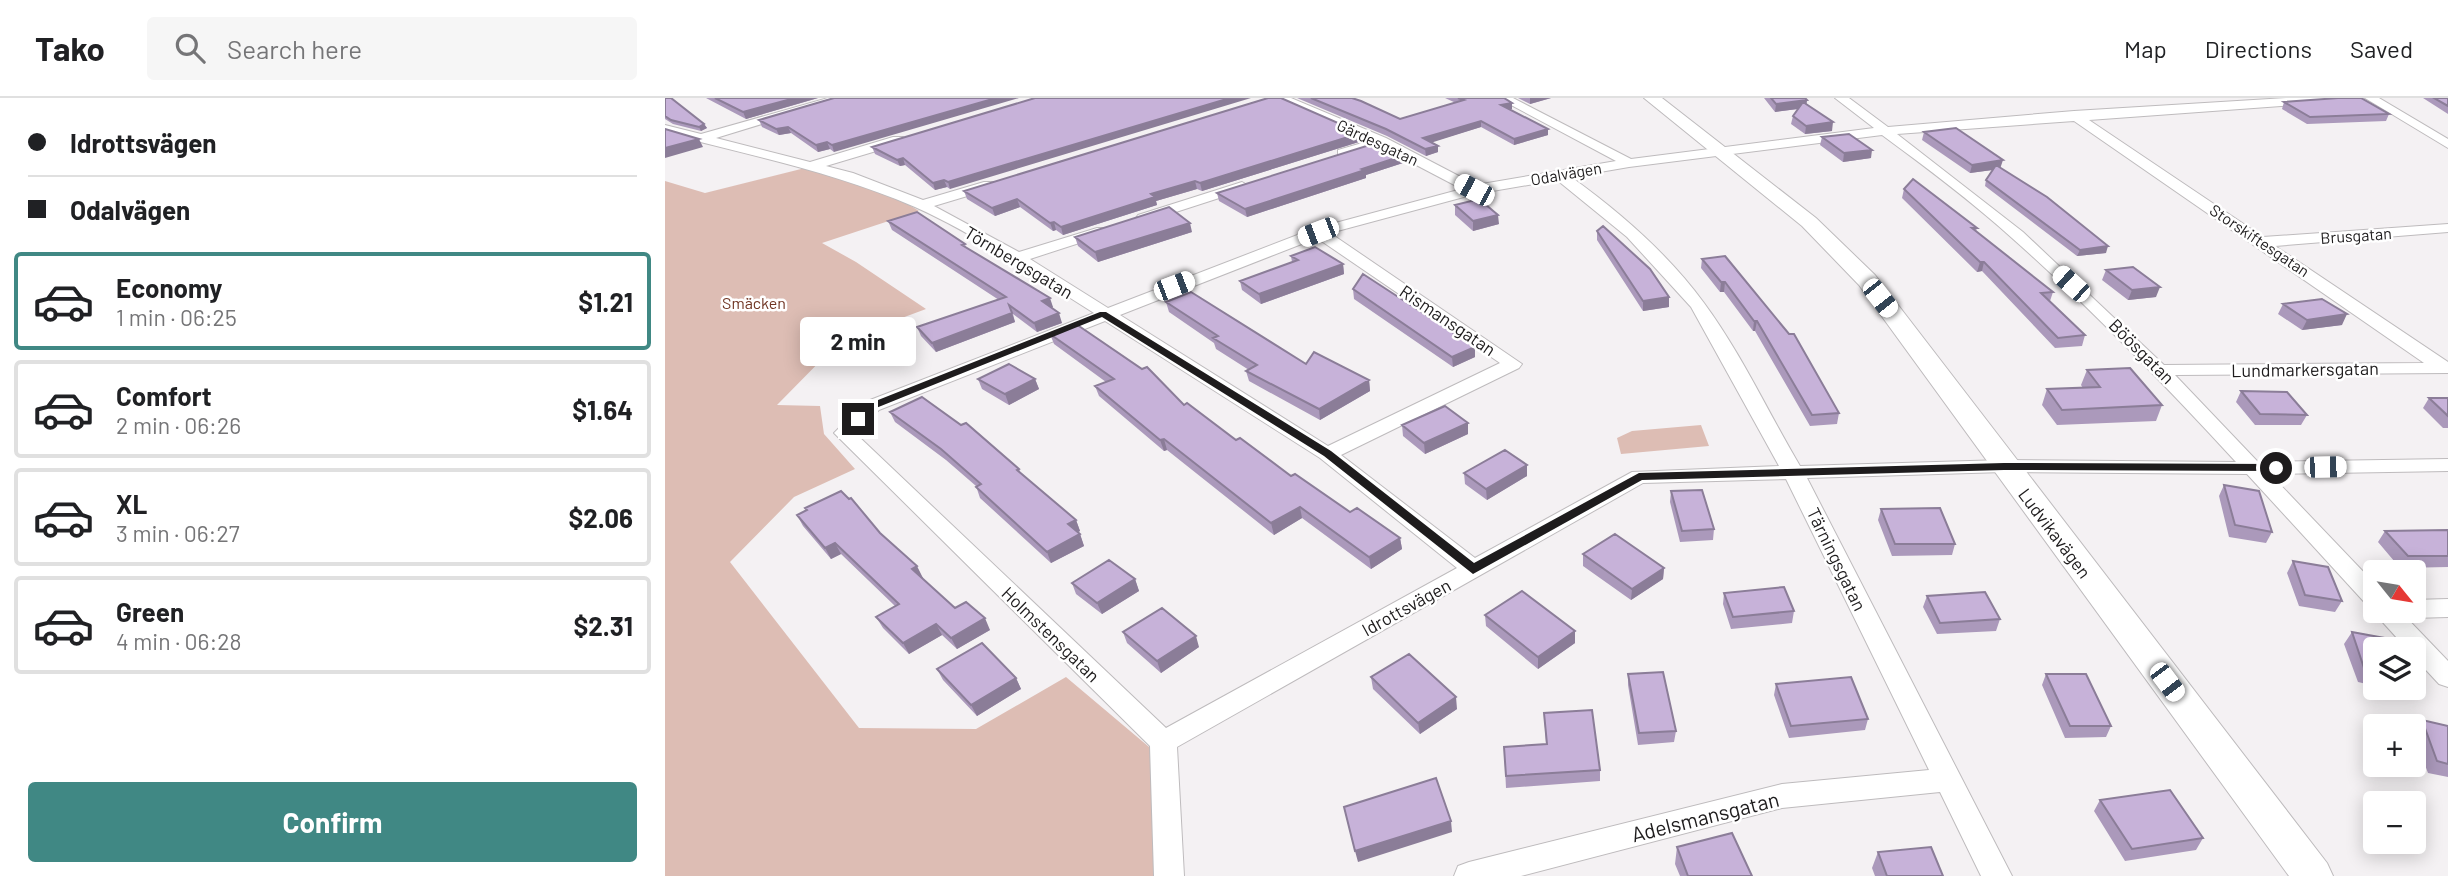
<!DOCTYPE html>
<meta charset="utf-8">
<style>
:root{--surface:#fff;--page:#f6f6f6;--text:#202124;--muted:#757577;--line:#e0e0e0;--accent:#408884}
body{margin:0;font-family:Barlow,sans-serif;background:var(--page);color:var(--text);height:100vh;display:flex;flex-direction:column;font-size:26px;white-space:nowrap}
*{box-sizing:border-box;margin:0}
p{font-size:23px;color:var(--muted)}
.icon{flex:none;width:38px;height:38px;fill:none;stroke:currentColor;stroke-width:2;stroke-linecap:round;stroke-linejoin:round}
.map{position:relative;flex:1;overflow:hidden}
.details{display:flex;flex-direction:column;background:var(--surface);width:665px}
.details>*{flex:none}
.top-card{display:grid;align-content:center;height:154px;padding:0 28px;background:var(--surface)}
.needle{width:46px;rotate:120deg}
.fabs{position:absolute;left:1698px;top:462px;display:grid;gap:14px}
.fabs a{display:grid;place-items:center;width:63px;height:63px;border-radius:7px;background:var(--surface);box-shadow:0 4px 18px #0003;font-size:35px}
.end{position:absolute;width:32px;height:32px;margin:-16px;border:9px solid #1e1c1d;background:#fff;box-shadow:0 0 0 4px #fff}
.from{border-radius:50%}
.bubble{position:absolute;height:49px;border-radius:7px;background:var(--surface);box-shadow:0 4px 18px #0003;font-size:23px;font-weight:700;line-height:49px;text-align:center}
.car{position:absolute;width:21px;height:42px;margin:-21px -10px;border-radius:9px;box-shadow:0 0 5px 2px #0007;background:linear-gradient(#fff 24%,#345 0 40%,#fff 0 76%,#345 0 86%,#fff 0)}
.top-card b{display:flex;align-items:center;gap:24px;height:66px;font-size:26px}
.top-card b+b{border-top:2px solid var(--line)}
.top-card i{width:18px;height:18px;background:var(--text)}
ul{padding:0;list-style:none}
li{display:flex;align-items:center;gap:21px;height:98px;margin:0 14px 10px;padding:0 14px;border:4px solid var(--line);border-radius:7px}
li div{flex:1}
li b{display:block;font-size:26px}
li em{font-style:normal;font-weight:700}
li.current{border-color:var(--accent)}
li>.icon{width:63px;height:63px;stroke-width:1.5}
.action{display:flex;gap:14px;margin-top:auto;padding:14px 28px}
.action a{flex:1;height:80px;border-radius:7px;background:var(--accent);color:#fff;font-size:28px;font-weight:700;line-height:80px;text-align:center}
header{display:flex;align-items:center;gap:42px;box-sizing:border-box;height:98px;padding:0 35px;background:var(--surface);border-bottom:2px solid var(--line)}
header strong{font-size:33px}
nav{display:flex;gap:38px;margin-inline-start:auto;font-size:24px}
.search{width:490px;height:63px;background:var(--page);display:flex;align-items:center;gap:18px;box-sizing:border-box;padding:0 24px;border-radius:7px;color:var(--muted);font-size:26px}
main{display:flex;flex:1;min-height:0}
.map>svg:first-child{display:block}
.green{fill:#ddbdb4}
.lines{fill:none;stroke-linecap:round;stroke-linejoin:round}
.street-casing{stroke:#bebbbd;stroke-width:2}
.secondary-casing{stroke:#bebbbd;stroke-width:2}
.street{fill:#fff;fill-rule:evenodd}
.secondary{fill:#fff;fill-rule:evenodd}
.wall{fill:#ab99bb}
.shaded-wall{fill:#8b7d98}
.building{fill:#c7b2d9;stroke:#8b7d98;stroke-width:2}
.route{fill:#1e1c1d}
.labels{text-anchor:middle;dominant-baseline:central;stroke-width:5;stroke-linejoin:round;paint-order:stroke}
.far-street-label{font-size:16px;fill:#1e1c1d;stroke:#fff}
.far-park-label{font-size:16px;fill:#703523;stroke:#fff}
.street-label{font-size:18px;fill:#1e1c1d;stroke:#fff}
.near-street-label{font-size:21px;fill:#1e1c1d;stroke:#fff}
</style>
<header>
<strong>Tako</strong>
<div class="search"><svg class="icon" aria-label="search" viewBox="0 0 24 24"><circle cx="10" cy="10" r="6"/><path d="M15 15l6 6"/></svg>Search here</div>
<nav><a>Map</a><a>Directions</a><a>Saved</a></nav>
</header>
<main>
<section class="details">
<div class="top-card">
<b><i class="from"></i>Idrottsvägen</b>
<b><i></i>Odalvägen</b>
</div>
<ul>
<li class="current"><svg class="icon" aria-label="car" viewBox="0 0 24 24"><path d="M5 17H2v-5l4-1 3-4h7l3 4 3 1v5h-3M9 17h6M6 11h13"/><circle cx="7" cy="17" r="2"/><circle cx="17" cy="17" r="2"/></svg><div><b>Economy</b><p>1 min · 06:25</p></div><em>$1.21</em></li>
<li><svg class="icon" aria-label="car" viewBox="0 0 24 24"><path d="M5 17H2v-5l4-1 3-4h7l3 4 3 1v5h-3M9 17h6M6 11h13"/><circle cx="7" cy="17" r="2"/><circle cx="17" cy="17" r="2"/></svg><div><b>Comfort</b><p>2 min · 06:26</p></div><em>$1.64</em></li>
<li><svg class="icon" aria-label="car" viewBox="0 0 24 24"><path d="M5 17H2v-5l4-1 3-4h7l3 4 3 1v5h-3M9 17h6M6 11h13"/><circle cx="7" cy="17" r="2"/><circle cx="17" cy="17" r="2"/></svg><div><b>XL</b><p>3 min · 06:27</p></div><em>$2.06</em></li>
<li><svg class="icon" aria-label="car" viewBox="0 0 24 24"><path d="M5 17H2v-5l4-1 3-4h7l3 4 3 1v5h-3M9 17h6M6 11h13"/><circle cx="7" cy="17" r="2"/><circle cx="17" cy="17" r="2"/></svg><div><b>Green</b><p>4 min · 06:28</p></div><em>$2.31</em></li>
</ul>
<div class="action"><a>Confirm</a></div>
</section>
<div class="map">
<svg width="1783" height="778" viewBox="0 0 1783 778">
<rect width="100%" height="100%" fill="#f4f1f3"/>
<path class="green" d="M144,69L238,103L254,113L157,145L191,164L261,211L175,243L112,307L155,308L159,336L190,371L129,399L65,464L194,630L311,631L401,579L490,654L495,778H0V83L40,95Z
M1036,327L1044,348L956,356L952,340L967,333Z"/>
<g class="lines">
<defs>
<path id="street" d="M163,0H182L51,40L145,64L228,39H238V45L161,68L188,75L258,102L319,84H329V90L269,108L354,154L432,130H442L444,133L442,136L365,161L443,210L648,131L797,91L715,48L678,59L673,58V52L704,43L610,0H626L721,40L811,87L951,63L833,0H848L966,61L1209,30L1170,0H1184L1223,29L1409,13L1621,0H1676L1670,4L1424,22L1598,139L1783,126V134L1610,148L1783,264V275L1510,277L1593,364L1783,361V373L1605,376L1710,486V509L1702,507L1582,376L1339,374L1142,380L1347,778H1316L1275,694L1117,710L856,778H789L793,768L804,764L1117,686L1264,672L1121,381L978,385L512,649L519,778H489L485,648L169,335L200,304L429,215C371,179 313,137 250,109C170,74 84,57 0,35V27L36,36ZM1409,23L1759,265L1499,267L1358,134L1232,36ZM1217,37C1262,70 1306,103 1347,140C1426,210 1499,286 1571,364L1339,362L1135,368C1103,314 1076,255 1039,205C1003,156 955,114 906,79L964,69ZM892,82L962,139L1026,209L1114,368L967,374L810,460L676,357L854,270L857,266L665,135L810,96ZM652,140L835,265L663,348L455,217ZM440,223L655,360L792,470L501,630L190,335L214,312Z
M1700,0H1714L1783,41V50Z
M577,84L584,88L582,91L483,123L478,124L471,120L473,117Z
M1783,501V519L1748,520L1740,517L1737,513H1748V502Z
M1710,512L1735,513L1783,563V589L1774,586L1748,558V551H1742L1713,519Z"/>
<path id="secondary" d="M979,0H997L1151,120L1210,177L1662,765L1668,778H1624L1194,187L1137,128Z"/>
</defs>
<use href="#street" class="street-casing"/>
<use href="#secondary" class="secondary-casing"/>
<use href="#street" class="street"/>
<use href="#secondary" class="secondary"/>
</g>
<path class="wall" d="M0,0L39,26L42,30L36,33L8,26L0,21Z
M41,0H153L81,21Z
M169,0V54L165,51L153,54L126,35L114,37L97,29L94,22Z
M370,0L285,91L282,89L270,92L240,67L235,68L210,56L207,49Z
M632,0H687L735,21L791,5L780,0H839L847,5V11H844L883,31V37L849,47L816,29L766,44L773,54L761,58L722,38Z
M853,0H886L865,6Z
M1099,0H1140L1142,2L1141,6L1167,33L1140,36L1126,26L1128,18L1132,11L1110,14Z
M1758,0H1783V16Z
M1619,4L1724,16L1721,23L1642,26L1617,11Z
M1259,34L1336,70L1441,155L1412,158L1320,88L1321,82L1327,72L1305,75L1257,42Z
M1157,39L1206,60L1178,64L1155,47Z
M697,43L537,93L532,91L491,103L492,107L398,137L391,132L388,133L355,109L330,118L302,101L299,93Z
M740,57L741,64L701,77V80L582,119L554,103L552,95Z
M1239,91L1312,130L1311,133L1388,194L1385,203L1420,237L1417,248L1390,250L1317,173L1312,174L1237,100Z
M790,107L834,126L808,133L790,117Z
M223,123L300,146L301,150L388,209L387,210L397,225L372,234L348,216L350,224L271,254L256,238L252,229L334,202L227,132Z
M932,133L1004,199V209L978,213L932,142Z
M527,134L433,164L413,148L410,139Z
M626,158L678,166L679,176L596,206L577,192L575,183L627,164Z
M1060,158L1174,315L1172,326L1145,328L1090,233H1088L1059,194H1055L1036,170L1037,161Z
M1441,172L1491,199L1463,202L1437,182Z
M688,191L810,259L788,269L689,201Z
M501,204L641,266L704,282L705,293L655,322L584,283L581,273L584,272L551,251L549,245L504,214Z
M1618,206L1677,227L1637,232L1613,216Z
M385,236L519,307L626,378L685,414L735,440L737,451L706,471L637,420L609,437L502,352L499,353L434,298L430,288L441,284L389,246Z
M1422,272L1497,307L1491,323L1392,327L1377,307L1382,291L1418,290L1416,287Z
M313,281H370L374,291L344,307L317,291Z
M1576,293L1642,317L1636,327H1590L1571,304Z
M1764,300H1783V330H1778L1758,310Z
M225,314L354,371L356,376L411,422L415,433L413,434L415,436L419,448L386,465L315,400L311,388L281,362L230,324Z
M737,327L803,336L760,356L738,338Z
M862,367V378L822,402L800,386L799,375Z
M1559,387L1607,434L1601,445L1564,439L1554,398Z
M1006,393L1049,431L1048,442L1015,444L1005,404Z
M1216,411L1290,446L1287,457L1227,458L1213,422Z
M132,417L215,435L258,480H257L290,510L325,532L292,551L277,537L244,556L218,530L211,519L230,508L176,456L166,461L138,428Z
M1783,432V469L1735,470L1713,444L1720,433Z
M918,456L999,470L998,481L966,502L918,468Z
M1628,463L1677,503L1670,514L1634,508L1622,475Z
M470,481L474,493L437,516L411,496L407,485Z
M1059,495L1129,513L1127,525L1066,531L1058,506Z
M1262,498L1335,521L1331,533L1272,536L1258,509Z
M820,517L910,533V545L873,571L821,528Z
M458,534L534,549L496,575L462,545Z
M1687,534L1710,551V588L1693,584L1679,546Z
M272,571L351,580L356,591L312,618L278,582Z
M963,576L1011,633L1009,644L973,647L963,587Z
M1381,576L1446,628L1441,639L1400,640L1377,587Z
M706,579L792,611L755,636L708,591Z
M1111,586L1203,621L1200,632L1124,640L1109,597Z
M1721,590H1739L1737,593Z
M879,615L935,672V683L841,690L839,649L881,646Z
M1757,622L1783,628V679L1763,675L1748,635V633Z
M1435,702L1538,740L1531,752L1460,763L1429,713Z
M1012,749L1087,778H1015L1010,766Z
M1213,754L1278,778H1210L1207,770Z"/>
<path class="shaded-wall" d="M130,0H153L81,21L78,14Z
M331,0H354L169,54L167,47Z
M565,0H586L285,91L283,84Z
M865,0H886L865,6Z
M1142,2L1141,10L1110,14L1111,6Z
M847,5V11L836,14V7Z
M816,23V29L759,47L758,40Z
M1168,24L1167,33L1140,36L1141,28Z
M39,26L42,30L36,33L34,29Z
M123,29L126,35L114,37L111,31Z
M883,31V37L849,47V41Z
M696,35L697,43L537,93L535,85Z
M34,41L38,49L0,60V50Z
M162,44L165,51L153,54L151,47Z
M773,48V54L761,58L760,51Z
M1207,52L1206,60L1178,64L1179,55Z
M740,57L741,64L701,77V80L582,119L580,111Z
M238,60L240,67L235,68L232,62Z
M1338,62L1335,71L1305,75L1307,67Z
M279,82L282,89L270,92L268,85Z
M530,83L532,91L491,103L492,107L398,137L396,129L486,96Z
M352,101L355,109L330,118L327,110Z
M833,117L834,126L808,133V123Z
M389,124L391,132L388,133L385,125Z
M525,125L527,134L433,164L430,154Z
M1443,148L1441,155L1412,158L1415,152Z
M1315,164H1319L1317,173L1312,174Z
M678,166L679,176L596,206L594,196Z
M1056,184H1060L1059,194H1055Z
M1495,189L1491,199L1463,202L1467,192Z
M1004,199V209L978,213V203Z
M385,200L388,209L380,213L377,203Z
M347,215L350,224L271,254L267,245Z
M394,215L397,225L372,234L369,225Z
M1682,216L1677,227L1637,232L1642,222Z
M1089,223H1092L1090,233H1088Z
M810,249V259L788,269L787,259Z
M370,281L374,291L344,307L340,296Z
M704,282L705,293L655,322L654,311Z
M803,325V336L760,356L759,345Z
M499,341L502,352L499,353L495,342Z
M862,367V378L822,402L821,391Z
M635,409L637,420L609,437L606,425Z
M411,422L415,433L407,437L403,426Z
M415,436L419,448L386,465L382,454Z
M735,440L737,451L706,471L704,459Z
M170,445L176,456L166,461L160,450Z
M252,468L258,480L252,483L247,471Z
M999,470L998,481L966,502L967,491Z
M470,481L474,493L437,516L432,505Z
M320,520L325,532L292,551L286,540Z
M271,526L277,537L244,556L238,545Z
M910,533V545L873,571V559Z
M531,538L534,549L496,575L492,563Z
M351,580L356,591L312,618L306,607Z
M791,599L792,611L755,636L753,625Z
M786,723L787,734L693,764L690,753Z"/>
<path class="building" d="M0,0H6L39,26L34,29L6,22L0,18Z
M50,0H130L78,14Z
M169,0H331L167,47L162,44L151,47L123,29L111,31L94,22Z
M370,0H565L283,84L279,82L268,85L238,60L232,62L207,49Z
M603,0H616L696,35L535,85L530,83L486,96L490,99L396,129L389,124L385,125L352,101L327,110L299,93Z
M646,0H687L696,3L735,21L799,2L793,0H839L847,5L836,7L883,31L849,41L816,23L758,40L773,48L760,51L721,31Z
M1106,0H1140L1142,2L1111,6Z
M1673,0H1696L1724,16L1645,19L1619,4Z
M1769,0H1783V8Z
M1138,4L1168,24L1141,28L1128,18Z
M1291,30L1338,62L1307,67L1259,34Z
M0,31L34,41L0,50Z
M1184,36L1207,52L1179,55L1157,39Z
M714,44L740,57L697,71L700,72L580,111L552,95Z
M1331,67L1382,99L1443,148L1415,152L1321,82Z
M1248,81L1312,130H1307L1388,194L1376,195L1420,237L1393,240L1319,164H1315L1239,91Z
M814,101L833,117L808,123L790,107Z
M504,109L525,125L430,154L410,139Z
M252,114L300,146L297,147L385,200L377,203L394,215L369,225L344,207L347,215L267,245L252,229L341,199L223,123Z
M938,128L985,171L1004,199L978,203L932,133Z
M650,149L678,166L594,196L575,183L633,162L626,158Z
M1060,158L1124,236H1129L1174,315L1147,317L1092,223H1089L1060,184H1056L1037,161Z
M1468,169L1495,189L1467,192L1441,172Z
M698,176L810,249L787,259L688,191Z
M526,194L641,266L649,254L704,282L654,311L581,273L592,267L548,240L553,238L501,204Z
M1657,201L1682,216L1642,222L1618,206Z
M411,226L477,271L482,269L519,307L522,305L571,342L575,340L626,378L630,376L685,414L692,410L735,440L704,459L635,409L606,425L499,341L495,342L430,288L449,281L385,236Z
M344,266L370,281L340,296L313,281Z
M1465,270L1497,307L1397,312L1382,291L1435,289L1422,272Z
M1576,293L1622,294L1642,317L1595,316Z
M257,299L296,327L301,325L354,371L352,372L411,422L403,426L415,436L382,454L311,389L316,386L276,351L225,314Z
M1764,300H1783V318Z
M780,308L803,325L759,345L737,327Z
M840,352L862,367L821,391L799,375Z
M1559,387L1594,393L1607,434L1570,427Z
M1037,392L1049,431L1017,433L1006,393Z
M176,393L184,401L186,400L215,435L252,468L247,471L290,510L301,504L320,520L286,540L271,526L238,545L211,519L234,506L170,445L160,450L132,417L142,412L140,410Z
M1275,410L1290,446H1230L1216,411Z
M1783,432V458H1743L1720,433Z
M950,436L999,470L967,491L918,456Z
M444,462L470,481L432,505L407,485Z
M1628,463L1663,469L1677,503L1640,497Z
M1119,489L1129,513L1068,519L1059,495Z
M857,493L910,533L873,559L820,517Z
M1320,494L1335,521L1275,525L1262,498Z
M497,510L531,538L492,563L458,534Z
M1687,534L1730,542L1733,551H1710V575L1700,573Z
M317,545L351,580L306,607L272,571Z
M744,556L791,599L753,625L706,579Z
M998,574L1011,633L974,635L963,576Z
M1381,576H1421L1446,628H1405Z
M1186,579L1203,621L1126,628L1111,586Z
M927,612L935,672L841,678L839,649L882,646L879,615Z
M1757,622L1783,628V666L1772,663Z
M771,680L786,723L690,753L679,709Z
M1505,692L1538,740L1467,751L1435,702Z
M1067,735L1087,778H1023L1012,749Z
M1266,749L1278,778H1222L1213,754Z"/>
<path class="route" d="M435,214H441L666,353L809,465L974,375L1339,365L1611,366L1616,370L1611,373L1339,372L977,382L808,476L659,358L437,219L211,310L197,324L188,321L203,306Z"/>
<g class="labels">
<g class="far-street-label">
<text transform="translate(713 44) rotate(25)">Gärdesgatan</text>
<text transform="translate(901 75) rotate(-10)">Odalvägen</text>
<text transform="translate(1691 137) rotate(-4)">Brusgatan</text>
<text transform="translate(1595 142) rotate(34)">Storskiftesgatan</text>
</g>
<g class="far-park-label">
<text x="89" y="204">Smäcken</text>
</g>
<g class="street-label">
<text transform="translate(354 164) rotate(31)">Törnbergsgatan</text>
<text transform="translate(783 222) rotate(34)">Rismansgatan</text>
<text transform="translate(1477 253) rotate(45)">Böösgatan</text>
<text transform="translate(1640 271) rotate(-1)">Lundmarkersgatan</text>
<text transform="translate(1390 435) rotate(53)">Ludvikavägen</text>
<text transform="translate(1172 461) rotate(64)">Tärningsgatan</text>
<text transform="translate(741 509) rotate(-29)">Idrottsvägen</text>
<text transform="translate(386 536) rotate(44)">Holmstensgatan</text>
</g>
<g class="near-street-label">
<text transform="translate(1040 718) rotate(-14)">Adelsmansgatan</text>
</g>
</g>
</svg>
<div class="fabs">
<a><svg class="needle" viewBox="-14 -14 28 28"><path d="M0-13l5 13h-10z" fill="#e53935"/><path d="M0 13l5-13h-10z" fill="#757577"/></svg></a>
<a><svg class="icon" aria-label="layers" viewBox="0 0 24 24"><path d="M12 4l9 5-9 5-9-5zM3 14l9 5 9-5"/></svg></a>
<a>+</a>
<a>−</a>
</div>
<i class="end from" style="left:1611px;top:370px"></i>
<i class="end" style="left:193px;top:321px"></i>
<div class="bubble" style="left:135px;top:219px;width:116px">2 min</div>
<i class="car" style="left:809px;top:92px;rotate:298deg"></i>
<i class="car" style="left:653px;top:134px;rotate:249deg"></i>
<i class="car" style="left:1406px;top:186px;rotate:312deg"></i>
<i class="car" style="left:509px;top:188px;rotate:69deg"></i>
<i class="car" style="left:1215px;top:200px;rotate:142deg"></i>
<i class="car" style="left:1660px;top:369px;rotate:89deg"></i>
<i class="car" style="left:1502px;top:584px;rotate:143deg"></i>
</div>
</main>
